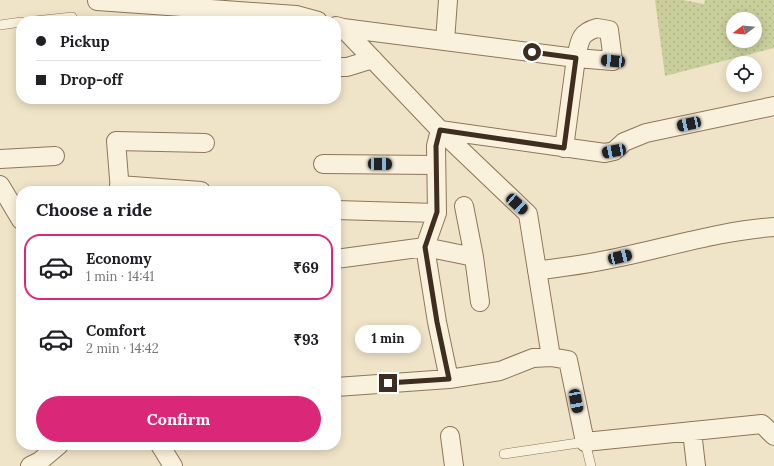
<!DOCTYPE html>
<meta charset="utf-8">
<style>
:root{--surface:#fff;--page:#f6f6f6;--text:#202124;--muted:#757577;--line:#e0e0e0;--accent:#db2777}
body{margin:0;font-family:Lora,serif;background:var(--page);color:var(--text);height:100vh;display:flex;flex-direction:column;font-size:15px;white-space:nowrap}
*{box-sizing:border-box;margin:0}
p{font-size:13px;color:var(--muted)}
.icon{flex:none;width:22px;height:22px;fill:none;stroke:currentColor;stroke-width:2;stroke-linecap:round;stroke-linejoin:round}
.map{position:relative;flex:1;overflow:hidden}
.details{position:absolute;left:16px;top:186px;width:325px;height:264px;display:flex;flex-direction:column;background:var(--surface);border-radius:16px;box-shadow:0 2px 10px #0003}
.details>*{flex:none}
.hud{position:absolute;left:16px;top:16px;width:325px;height:88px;border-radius:16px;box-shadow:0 2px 10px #0003;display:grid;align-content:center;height:88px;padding:0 20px;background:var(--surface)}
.needle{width:26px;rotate:254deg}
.controls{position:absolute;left:726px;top:12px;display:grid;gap:8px}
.controls a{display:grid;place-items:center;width:36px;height:36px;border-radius:50%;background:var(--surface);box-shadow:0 2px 10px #0003;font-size:20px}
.end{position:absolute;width:18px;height:18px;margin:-9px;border:5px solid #3d2e20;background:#fff;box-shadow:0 0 0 2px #fff}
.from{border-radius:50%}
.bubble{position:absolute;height:28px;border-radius:14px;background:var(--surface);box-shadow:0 2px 10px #0003;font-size:13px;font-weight:700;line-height:28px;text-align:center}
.car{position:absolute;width:12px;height:24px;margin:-12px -6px;border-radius:5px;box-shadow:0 0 3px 1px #0007;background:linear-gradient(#222 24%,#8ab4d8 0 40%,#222 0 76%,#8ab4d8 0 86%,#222 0)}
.hud b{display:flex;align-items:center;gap:14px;height:38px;font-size:15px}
.hud b+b{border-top:1px solid var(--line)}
.hud i{width:10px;height:10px;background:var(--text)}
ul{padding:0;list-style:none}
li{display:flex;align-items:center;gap:12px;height:66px;margin:0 8px 6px;padding:0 12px;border:2px solid transparent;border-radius:16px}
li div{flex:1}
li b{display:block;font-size:15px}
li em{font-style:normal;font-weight:700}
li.active{border-color:var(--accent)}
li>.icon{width:36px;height:36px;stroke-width:1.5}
h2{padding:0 20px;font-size:18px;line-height:48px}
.primary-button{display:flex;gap:8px;margin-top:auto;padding:8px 20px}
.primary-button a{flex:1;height:46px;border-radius:24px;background:var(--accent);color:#fff;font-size:16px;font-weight:700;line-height:46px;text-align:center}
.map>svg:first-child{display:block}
.grass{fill:url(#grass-dots);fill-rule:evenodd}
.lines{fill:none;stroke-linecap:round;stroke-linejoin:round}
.lane-casing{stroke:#8d765c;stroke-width:10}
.street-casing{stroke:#8d765c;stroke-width:20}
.lane{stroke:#faf1dc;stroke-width:9}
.street{stroke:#faf1dc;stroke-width:18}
.route{stroke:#3d2e20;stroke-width:5}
</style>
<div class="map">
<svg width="774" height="466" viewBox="0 0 774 466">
<defs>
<pattern id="grass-dots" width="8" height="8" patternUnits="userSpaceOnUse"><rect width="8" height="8" fill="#c9cf9b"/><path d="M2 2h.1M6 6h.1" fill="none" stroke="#aeb285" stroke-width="1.8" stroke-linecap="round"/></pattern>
</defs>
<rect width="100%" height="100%" fill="#f0e4c8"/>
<path class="grass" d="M655,0H683L704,4L705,0H774V48L665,76ZM733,19H755V41H733Z"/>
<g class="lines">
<defs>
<path id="lane" d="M35,21L72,17
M0,25L21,22
M504,454L585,442L591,466"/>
<path id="street" d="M97,1L296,15L318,21
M336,26L343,28L440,130L528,214L551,357
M343,28L576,58L564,148
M597,28L609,30L613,61L576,58C580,41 579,33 597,28Z
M445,41L448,0
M336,67H347L373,59
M440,130L605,153L614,151L624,142L646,133L774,106
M0,159L55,156
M323,164L436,165
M0,185L21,220
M119,185L201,191
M120,191L116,141L205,143
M464,206L474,257L480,302
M336,210L437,213
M336,259L425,247L437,213L436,146L440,130
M537,271C560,267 584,265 606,260C663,249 717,231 774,227
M449,379L437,322L425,247L474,257
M336,387L449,379L500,371L533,358L551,357L568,360L585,442L762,424L774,436
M692,431L696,466
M450,436L454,466
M160,445L173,466
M30,466L40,461L59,445"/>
</defs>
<use href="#lane" class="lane-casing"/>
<use href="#street" class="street-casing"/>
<use href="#lane" class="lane"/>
<use href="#street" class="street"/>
</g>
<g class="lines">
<path class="route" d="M388,383L449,379L437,322L425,247L437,212L436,146L440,130L564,148L576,58L532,52"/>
</g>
</svg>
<div class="controls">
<a><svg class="needle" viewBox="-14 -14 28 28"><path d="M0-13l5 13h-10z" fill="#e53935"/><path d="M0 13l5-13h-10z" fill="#757577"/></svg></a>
<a><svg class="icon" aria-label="locate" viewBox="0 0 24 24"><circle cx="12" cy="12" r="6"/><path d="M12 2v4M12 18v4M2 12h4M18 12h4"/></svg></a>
</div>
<i class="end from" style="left:532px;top:52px"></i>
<i class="end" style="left:388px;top:383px"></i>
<div class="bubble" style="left:355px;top:325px;width:66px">1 min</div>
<i class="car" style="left:613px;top:61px;rotate:275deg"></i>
<i class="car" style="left:689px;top:124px;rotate:258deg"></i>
<i class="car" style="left:614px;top:151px;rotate:259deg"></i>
<i class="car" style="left:380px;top:164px;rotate:91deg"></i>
<i class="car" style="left:517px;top:204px;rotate:132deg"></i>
<i class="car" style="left:620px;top:257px;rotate:77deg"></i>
<i class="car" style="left:576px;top:401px;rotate:169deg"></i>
<div class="hud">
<b><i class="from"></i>Pickup</b>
<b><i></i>Drop-off</b>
</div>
<section class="details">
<h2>Choose a ride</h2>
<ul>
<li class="active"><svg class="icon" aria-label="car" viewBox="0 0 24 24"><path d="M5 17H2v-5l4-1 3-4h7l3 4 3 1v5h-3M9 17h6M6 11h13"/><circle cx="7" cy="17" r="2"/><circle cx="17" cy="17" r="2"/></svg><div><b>Economy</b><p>1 min · 14:41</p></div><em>₹69</em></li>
<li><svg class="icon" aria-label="car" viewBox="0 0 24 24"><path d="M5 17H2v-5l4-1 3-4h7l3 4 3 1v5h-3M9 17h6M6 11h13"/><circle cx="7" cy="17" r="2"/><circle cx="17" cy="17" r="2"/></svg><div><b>Comfort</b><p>2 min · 14:42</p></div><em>₹93</em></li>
</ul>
<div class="primary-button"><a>Confirm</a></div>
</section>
</div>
